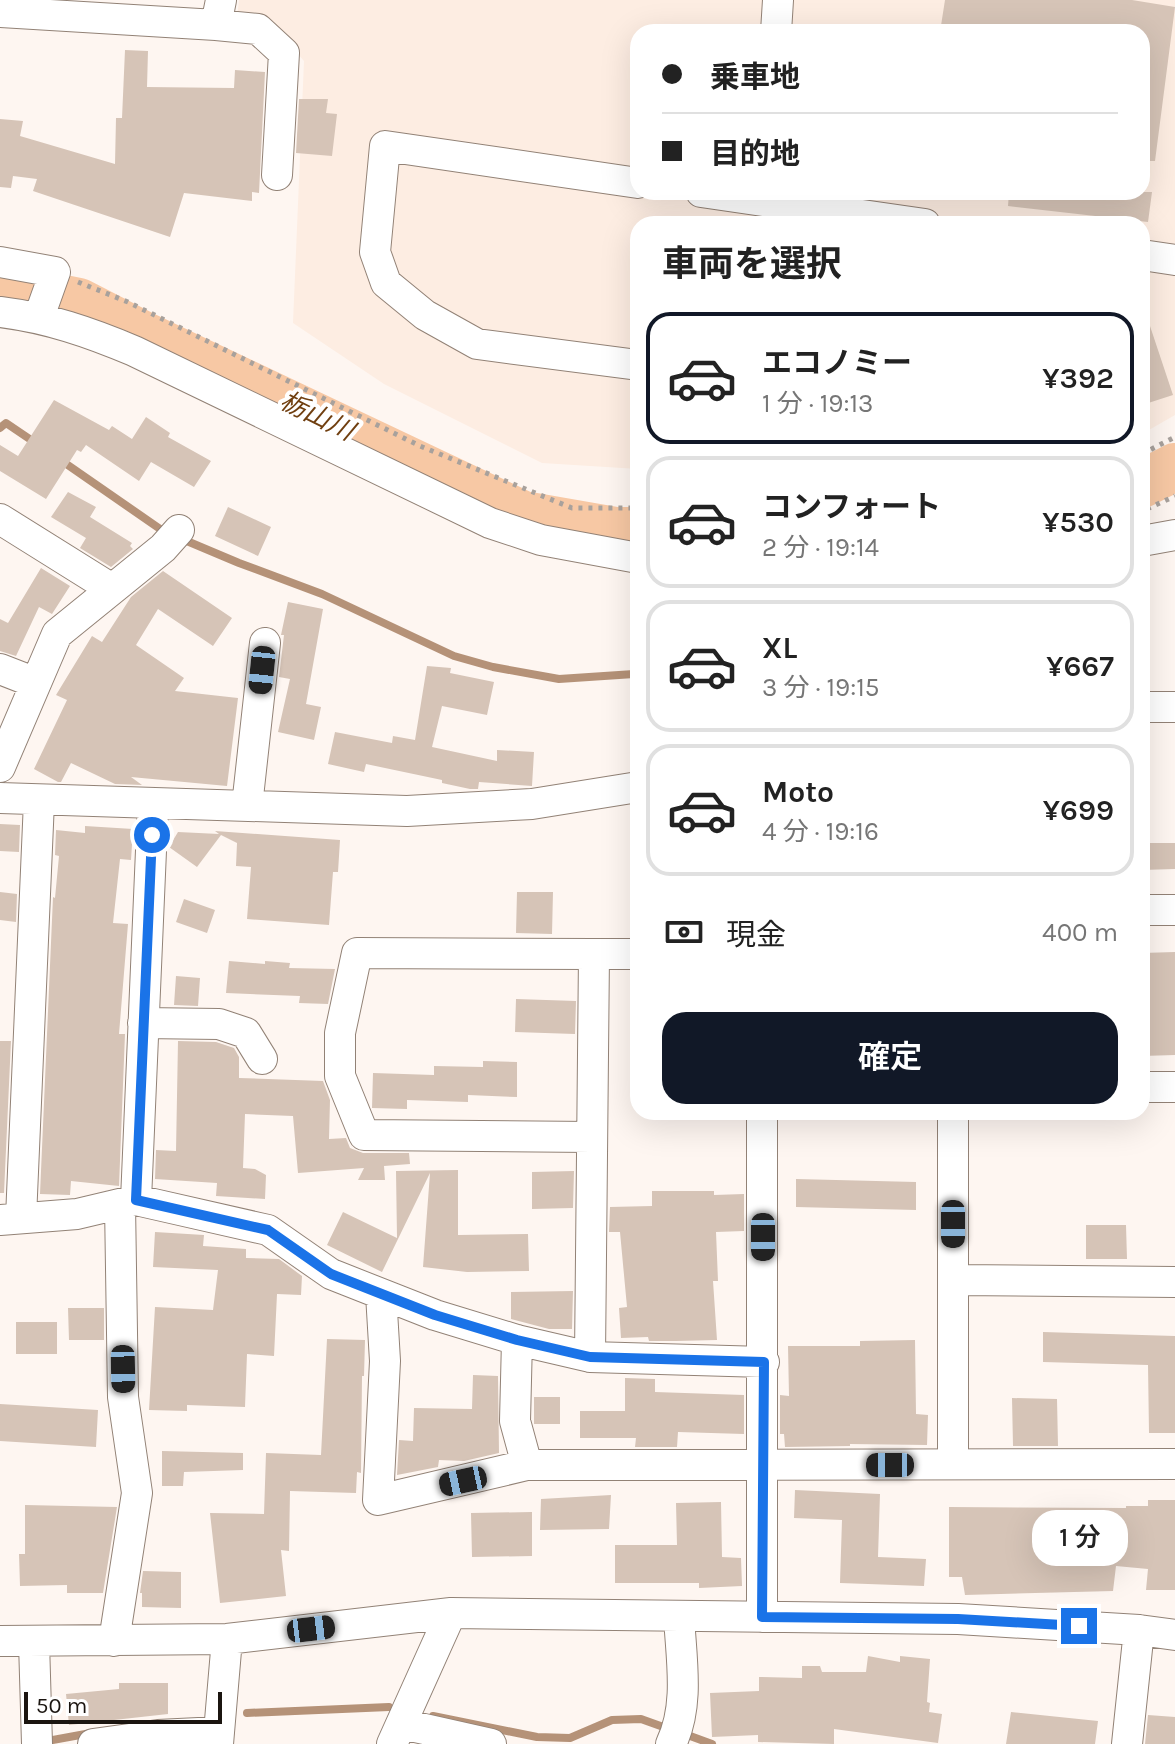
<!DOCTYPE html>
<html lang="ja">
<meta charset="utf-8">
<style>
:root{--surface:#fff;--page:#f2f2f2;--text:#222;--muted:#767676;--line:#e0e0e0;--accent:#111827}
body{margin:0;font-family:Karla,"Noto Sans JP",sans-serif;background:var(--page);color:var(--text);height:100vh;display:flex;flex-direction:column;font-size:30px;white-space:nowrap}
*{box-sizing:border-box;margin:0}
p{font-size:26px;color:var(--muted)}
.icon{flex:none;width:44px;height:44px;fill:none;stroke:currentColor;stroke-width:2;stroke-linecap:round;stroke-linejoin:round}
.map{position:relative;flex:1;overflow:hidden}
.side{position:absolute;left:630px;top:216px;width:520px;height:904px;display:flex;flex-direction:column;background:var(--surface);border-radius:24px;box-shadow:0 8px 32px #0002}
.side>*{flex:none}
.guide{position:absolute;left:630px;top:24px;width:520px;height:176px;border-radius:24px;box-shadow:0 8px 32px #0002;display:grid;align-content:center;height:176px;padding:0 32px;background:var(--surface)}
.scale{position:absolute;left:24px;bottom:20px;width:198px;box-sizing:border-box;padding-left:8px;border:4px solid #1b1510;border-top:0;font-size:22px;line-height:28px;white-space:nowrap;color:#1b1510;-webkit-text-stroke:6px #fff;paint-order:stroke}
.end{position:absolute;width:36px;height:36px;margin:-18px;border:10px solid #1a73e8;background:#fff;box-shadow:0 0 0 4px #fff}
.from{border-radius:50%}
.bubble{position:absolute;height:56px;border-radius:24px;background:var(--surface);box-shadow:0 8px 32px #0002;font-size:26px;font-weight:600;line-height:56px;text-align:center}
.car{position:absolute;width:24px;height:48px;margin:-24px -12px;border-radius:10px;box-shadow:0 0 6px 2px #0007;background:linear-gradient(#222 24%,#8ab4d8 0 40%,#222 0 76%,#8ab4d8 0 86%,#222 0)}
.guide b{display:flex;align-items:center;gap:28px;height:76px;font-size:30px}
.guide b+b{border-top:2px solid var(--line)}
.guide i{width:20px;height:20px;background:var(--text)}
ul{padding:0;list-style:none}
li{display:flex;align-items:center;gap:24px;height:132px;margin:0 16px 12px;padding:0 16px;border:4px solid var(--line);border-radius:24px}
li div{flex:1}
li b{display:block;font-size:30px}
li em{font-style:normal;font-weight:600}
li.current{border-color:var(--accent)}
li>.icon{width:72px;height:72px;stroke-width:1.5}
h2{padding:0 32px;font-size:36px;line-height:96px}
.pay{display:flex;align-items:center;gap:20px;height:88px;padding:0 32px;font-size:30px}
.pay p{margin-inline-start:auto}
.button{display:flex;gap:16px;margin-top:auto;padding:16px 32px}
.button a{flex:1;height:92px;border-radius:24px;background:var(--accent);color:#fff;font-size:32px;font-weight:600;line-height:92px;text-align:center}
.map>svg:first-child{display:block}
.built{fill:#fdede2;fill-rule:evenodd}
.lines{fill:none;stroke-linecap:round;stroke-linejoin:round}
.stream{stroke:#b59278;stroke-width:8}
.river{stroke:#f7c8a4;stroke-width:48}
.building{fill:#d6c4b7}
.minor-casing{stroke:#928276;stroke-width:32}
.path{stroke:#a8a19c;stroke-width:5;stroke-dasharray:4 6;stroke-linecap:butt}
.minor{stroke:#fff;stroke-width:30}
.route{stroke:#1a73e8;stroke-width:10}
.labels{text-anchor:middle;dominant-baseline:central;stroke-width:8;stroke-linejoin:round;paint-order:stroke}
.water-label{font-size:26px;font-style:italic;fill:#703f10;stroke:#fff}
</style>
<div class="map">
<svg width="1175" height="1744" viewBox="0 0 1175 1744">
<rect width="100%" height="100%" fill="#fef6f1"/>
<path class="built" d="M239,0H1175V415L1142,434V224H638V469L542,463L384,384L293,323L304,61L282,36L237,18ZM638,32H1142V192H638Z"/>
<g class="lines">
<path class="stream" d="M0,428L6,423L37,444
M62,461L163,531L239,563L322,594L454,656L493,667L559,679L634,674
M247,1713L389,1707
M433,1716L537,1737L570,1738L612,1720L641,1719L669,1729
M682,1733L712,1744
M42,1742L91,1733"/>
<path class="river" d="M0,286L79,302L147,337L523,515L615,531H638
M1142,484L1175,467"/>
</g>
<path class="building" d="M945,0H1132L1175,7L1155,161H1142V32H940Z
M125,50L148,51L147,87L234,88L235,70L265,72L259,193L252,192V201L184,193L170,237L33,191L37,179L13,176L11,188L0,187V119L23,121L20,136L115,164L116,118H122Z
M299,99H328L326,113L337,114L332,156L296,153Z
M1009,192H1152L1148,222L1008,206Z
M1142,314H1146L1173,395L1142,405Z
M54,400L109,430L112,426L132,439L146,417L170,433L168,437L211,461L194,487L151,462L139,481L86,445L81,452L77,450L46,499L0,471V445L18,456Z
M68,492L96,507L90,517L132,543L130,546L133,549L111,567L80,548L86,538L51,517Z
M228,507L271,527L258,556L215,536Z
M41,568L70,586L52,614L39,607L16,656L0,651V619L8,623Z
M163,571L232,618L213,646L158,609L136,645L184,678L175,691L238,698L227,786L131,777L142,785L115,784L71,763L61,782H58L34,769L67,700L56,695L92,636L102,642L131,597Z
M288,602L323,609L306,704L321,707L314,740L278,732L290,679L279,677L284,635H281Z
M427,666L451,668L450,673L494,682L487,715L442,706L432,747L497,761V750L534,752L532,786L479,782L478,789H470L442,783V780L366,764L364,772L328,764L335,732L392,743L393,736L415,740Z
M0,824L20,825L19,852L0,851Z
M85,826L133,829L131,860L120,859L113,923L128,924L119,1034H125L119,1186L71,1181L70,1195L40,1194L53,897L55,898L59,856L55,855L56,830L85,833Z
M215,831L340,840L338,872H333L329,925L247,919L251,867L236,866L237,843L221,835L197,867L169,847L178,832L219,834Z
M1142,843H1175V869L1142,870Z
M0,892L17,894L16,922L0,920Z
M517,892H553L552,934L516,933Z
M184,899L215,910L207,933L176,922Z
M1175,952V1055L1142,1056V953Z
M229,961L265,964V961L290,963L289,968L335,969L328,1004L299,1003L300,996L226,993Z
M176,976L200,978L198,1006L174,1005Z
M516,999L576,1001L575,1034L515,1032Z
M0,1041H11L4,1193H0Z
M178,1041L216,1042L234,1048L239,1057V1078L323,1081L330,1100L329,1139L346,1138L350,1148L363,1153H409L410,1164L384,1166L385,1180H358L364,1168L298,1173L293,1116L245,1114L243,1168L255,1169L266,1175L265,1199L216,1196L217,1183L155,1179L156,1150L176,1151Z
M483,1061L517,1062V1097L468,1095V1102L407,1100V1109L372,1108L373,1073L434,1075V1066L483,1067Z
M458,1170V1235L528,1234L529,1271L467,1272L423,1267L430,1173L382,1272L327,1245L343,1212L397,1238L396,1171Z
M574,1171L573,1208L532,1209V1172Z
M796,1179L916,1182V1210L796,1207Z
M652,1191H714V1195L744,1194V1231L716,1232L718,1281H713L717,1340L676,1341H649L648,1337L621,1338L619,1308L627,1307L620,1232H609L610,1207L652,1206Z
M1086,1225H1126L1127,1259H1086Z
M155,1232L204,1235L203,1246L246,1249V1258L279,1259L302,1276L301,1295L277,1294L274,1356L247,1354L245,1407L187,1405V1411L149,1410L155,1307L213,1310L218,1270L153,1267Z
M573,1291L572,1329H549L511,1319V1292Z
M68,1308H104V1340H69Z
M16,1322H57V1354H16Z
M1043,1332L1175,1336V1433H1149L1148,1365L1043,1362Z
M327,1339L365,1340L364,1376H362L361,1473L357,1472L356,1493L290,1491L289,1551L281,1550L286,1596L220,1603L210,1513L264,1514L266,1453L321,1455Z
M915,1340L916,1414L928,1415L927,1445L850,1444V1446L785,1447L784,1434H780V1395L789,1396L788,1346H860V1341Z
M473,1375L498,1376L499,1453L464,1461L439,1460L438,1467L397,1475L399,1440L413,1441L414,1408L472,1409Z
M625,1378L655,1379V1392L744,1395V1434L678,1432L677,1447H635L636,1438H580V1411H625Z
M534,1397H560V1424H534Z
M1012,1398L1057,1399L1058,1446H1013Z
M0,1404L98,1410L96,1447L0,1441Z
M162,1451L243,1453V1470L184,1472L183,1486H162Z
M795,1490L880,1494L878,1557L926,1559L924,1586L840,1583L842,1520L794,1518Z
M611,1495L609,1529L540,1530L541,1499Z
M1148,1500H1175V1590H1146L1148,1569L1116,1566L1113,1591L965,1595L962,1577H949V1507L1126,1508V1506H1148Z
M721,1502L722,1557L741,1558L742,1586L699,1588V1583H615V1545H677L676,1503Z
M25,1505L117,1507L103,1593H67V1585L20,1586L19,1554H25Z
M532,1512V1556L472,1557L471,1513Z
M143,1571L181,1572V1608L142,1607V1593H140Z
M868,1656L900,1662V1656L930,1659L927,1702L930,1703L929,1712L942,1714L938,1743L834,1729V1744L758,1742V1735L712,1737L710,1693L759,1691V1677L802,1678V1666H820L822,1672H866Z
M119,1683H168V1714L69,1725L66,1694L119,1689Z
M1011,1712L1098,1721L1095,1744H1006Z
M1148,1715L1175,1717V1744H1145Z"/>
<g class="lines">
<defs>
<path id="minor" d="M0,12L216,25L221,0
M216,25L258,29L284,53L277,175
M776,32L778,0
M638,183L385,146L375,252L386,283L425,315L477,344L638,365
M701,192L925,224
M1142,255L1175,260
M0,262L55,272L39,317
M0,312C48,318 89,332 134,351L490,523L541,540L638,558
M0,519L112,589
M1142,541L1175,535
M0,669L36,683
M1142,707H1175
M0,767L57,634L163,548L179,530
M0,798L407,811L532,804L638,787
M247,806L265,643
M1142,910H1175
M143,1023L219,1024L246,1033L262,1059
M1142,1087H1175
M591,1137L364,1135L340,1076V1033L357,953L594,954
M136,1200L153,804
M21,1218L39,801
M0,1220L77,1214L136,1200L268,1230L331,1274L435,1315L517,1340L590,1357L764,1362
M953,1280L1175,1282
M381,1294L385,1361L378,1500L527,1465L1175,1464
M517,1340L515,1421L527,1465
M590,1357L594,954H638
M953,1464V1112
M762,1617V1112
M0,1641L227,1639L451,1613L958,1619L1139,1630L1175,1635
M114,1641L137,1493L123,1397L120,1204
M34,1642L37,1744
M402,1724L491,1744
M93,1744L158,1735L219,1732
M218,1744L227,1639
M392,1744L451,1613
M671,1744C690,1705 681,1658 679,1616
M1127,1744L1139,1630"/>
</defs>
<use href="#minor" class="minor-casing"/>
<path class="path" d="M78,282L128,302L420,446L572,508H638
M1142,454L1175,437
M1147,509L1175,496"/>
<use href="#minor" class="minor"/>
</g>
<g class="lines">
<path class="route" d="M152,835L136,1200L268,1230L331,1274L435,1315L517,1340L590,1357L764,1362L762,1617L958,1619L1079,1626"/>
</g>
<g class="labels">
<g class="water-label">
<text transform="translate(317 416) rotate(26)">栃山川</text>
</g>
</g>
</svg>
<div class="scale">50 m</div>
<i class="end from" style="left:152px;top:835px"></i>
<i class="end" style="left:1079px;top:1626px"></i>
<div class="bubble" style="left:1032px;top:1510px;width:96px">1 分</div>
<i class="car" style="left:262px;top:670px;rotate:186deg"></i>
<i class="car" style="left:953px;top:1224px;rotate:180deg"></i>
<i class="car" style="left:763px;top:1237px;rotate:180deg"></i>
<i class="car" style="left:123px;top:1369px;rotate:179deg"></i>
<i class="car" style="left:890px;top:1465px;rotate:270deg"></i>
<i class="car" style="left:463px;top:1481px;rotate:258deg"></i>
<i class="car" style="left:311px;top:1629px;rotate:83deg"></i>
<div class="guide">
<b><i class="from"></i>乗車地</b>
<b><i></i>目的地</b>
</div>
<section class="side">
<h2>車両を選択</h2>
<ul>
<li class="current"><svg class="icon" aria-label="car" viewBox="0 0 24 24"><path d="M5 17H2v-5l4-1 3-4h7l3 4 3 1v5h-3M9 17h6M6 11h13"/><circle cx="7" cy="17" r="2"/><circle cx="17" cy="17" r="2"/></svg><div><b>エコノミー</b><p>1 分 · 19:13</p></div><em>¥392</em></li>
<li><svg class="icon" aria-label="car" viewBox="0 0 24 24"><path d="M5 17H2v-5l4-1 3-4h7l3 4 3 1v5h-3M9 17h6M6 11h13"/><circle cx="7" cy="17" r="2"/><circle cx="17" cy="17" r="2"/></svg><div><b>コンフォート</b><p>2 分 · 19:14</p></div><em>¥530</em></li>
<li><svg class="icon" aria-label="car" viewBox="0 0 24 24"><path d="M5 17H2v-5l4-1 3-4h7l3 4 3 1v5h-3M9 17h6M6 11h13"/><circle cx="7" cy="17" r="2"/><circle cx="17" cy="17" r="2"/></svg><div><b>XL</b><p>3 分 · 19:15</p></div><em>¥667</em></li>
<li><svg class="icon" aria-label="car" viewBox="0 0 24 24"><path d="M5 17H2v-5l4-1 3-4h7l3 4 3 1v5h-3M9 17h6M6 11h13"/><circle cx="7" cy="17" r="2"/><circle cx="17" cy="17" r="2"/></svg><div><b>Moto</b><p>4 分 · 19:16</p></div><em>¥699</em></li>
</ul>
<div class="pay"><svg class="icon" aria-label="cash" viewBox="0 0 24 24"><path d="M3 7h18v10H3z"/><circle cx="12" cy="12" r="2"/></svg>現金<p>400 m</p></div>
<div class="button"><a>確定</a></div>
</section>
</div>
